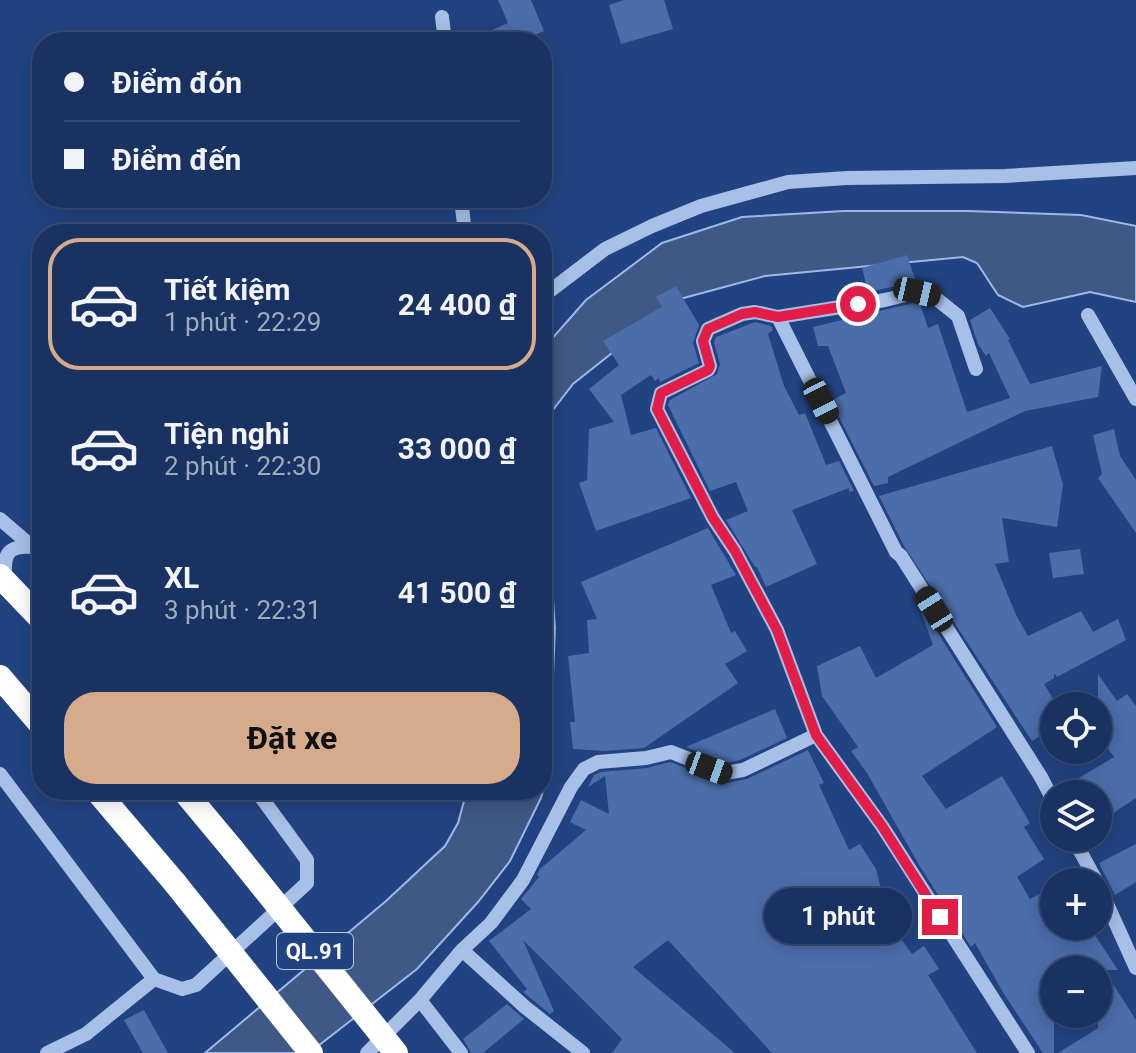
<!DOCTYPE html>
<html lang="vi">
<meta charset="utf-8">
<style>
:root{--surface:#1a3261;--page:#273e6a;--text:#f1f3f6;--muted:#9faabd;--line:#384d76;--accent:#d6ab8b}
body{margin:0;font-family:Roboto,sans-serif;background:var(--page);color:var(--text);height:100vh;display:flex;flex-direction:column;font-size:30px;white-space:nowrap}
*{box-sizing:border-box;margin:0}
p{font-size:26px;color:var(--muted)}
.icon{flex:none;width:44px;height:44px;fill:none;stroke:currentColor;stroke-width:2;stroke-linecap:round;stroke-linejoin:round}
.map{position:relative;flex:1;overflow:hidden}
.side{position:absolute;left:32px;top:224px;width:520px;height:576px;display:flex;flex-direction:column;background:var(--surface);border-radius:32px;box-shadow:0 4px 20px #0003,0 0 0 2px var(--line)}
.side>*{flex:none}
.banner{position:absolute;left:32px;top:32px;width:520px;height:176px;border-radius:32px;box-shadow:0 4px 20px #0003,0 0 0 2px var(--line);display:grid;align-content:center;height:176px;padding:0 32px;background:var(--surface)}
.buttons{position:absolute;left:1040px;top:692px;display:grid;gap:16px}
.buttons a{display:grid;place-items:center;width:72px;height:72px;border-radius:50%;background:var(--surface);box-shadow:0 4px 20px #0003,0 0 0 2px var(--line);font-size:40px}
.end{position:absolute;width:36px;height:36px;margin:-18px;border:10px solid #e11d48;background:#fff;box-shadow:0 0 0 4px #fff}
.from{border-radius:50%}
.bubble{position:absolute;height:56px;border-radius:28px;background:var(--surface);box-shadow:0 4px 20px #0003,0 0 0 2px var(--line);font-size:26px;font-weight:700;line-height:56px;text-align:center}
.car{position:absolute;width:24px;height:48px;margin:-24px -12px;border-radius:10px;box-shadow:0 0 6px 2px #0007;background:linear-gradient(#222 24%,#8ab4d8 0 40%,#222 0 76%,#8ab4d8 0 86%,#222 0)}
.banner b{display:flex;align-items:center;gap:28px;height:76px;font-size:30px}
.banner b+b{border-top:2px solid var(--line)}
.banner i{width:20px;height:20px;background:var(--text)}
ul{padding:14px 0 0;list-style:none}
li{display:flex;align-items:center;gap:24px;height:132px;margin:0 16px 12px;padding:0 16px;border:4px solid transparent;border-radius:32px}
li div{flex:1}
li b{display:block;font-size:30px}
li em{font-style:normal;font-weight:700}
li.active{border-color:var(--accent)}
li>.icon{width:72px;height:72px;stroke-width:1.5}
.primary-button{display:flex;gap:16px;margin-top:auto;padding:16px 32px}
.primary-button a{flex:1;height:92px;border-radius:32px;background:var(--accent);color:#111;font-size:32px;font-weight:700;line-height:92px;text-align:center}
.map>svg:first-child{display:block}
.water{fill:#405885;stroke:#9cb9e8;stroke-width:2}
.building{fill:#4b6daa}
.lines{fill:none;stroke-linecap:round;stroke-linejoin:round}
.minor{stroke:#a8bfe7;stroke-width:14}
.highway{stroke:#fff;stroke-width:24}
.highway-bridge{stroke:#fff;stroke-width:24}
.route{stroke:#e11d48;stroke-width:10}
.labels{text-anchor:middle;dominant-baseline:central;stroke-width:6;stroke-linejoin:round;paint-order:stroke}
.shield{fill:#224381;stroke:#bdc7d9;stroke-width:2}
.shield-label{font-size:22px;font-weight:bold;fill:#fff}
</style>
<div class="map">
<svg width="1136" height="1053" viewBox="0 0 1136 1053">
<rect width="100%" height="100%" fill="#224381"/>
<path class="water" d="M844,211H968L1081,215L1136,226V302L1090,292L1023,307L998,295L977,263L963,257L765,276L680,299L573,384L546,419L542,438V350L586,300L662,243L742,217Z
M542,504L551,572L555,628L549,768L541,798L510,861L478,902L417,969L309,1053H205L386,901L445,846L458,823L467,790H542Z"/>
<path class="building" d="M498,0H531L544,31L518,42H464L508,23Z
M624,0H664L673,29L621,44L609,5Z
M907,255L916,282L868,292L862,268Z
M676,286L699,325L693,343L699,363L660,382L659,378L655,381L651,375L621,395L631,435L656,428L691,498L596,531L579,483L587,480L589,429L614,422L589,389L619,365L603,341L662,307L656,297Z
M917,302L920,303L928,328L938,324L967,412L1010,398L989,353L986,356L978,344L970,320L990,308L1010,339L1008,340L1030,384L1102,366L1098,397L1025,411L888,477V483L874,486L837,413L834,399L846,393L828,346H818L813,327Z
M755,322L771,326L773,330L768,334L784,386L799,415L805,413L826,465L839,461L854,491L849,492V488L792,510L817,564L766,587L757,567H755L726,520L748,511L736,482L710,491L668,405L670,400L717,374L720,364L714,342L716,337Z
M1114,429L1120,456L1136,480V533L1098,478L1102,474L1093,435Z
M1052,446L1063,485L1057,527L1002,518L1009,562L995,564L1016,615L1028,636L1081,611L1093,632L1118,619L1126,640L1057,677L1054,673V678L1044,684L1054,700V727L1032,741L904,546L879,496Z
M708,528L736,575L711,585L731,633L735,631L747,651L725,664L738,683L644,748L605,751L573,749L570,722H575L568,656L589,653L587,620L597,619L581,582Z
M1080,549L1084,574L1053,578L1049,553Z
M917,600L997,727L922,776L946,809L1002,776L1030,823L1024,827L1044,859L1017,877L1030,899L1054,886V926H1089L1118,970H1104L1136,1020V1053H1058L1098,1028V970H1054V1053H1043L1004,994L975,943L971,947L919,865L867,773L851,751L858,747L822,696L817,666L860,646L876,678L933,645Z
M1098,674L1117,701L1127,694L1136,706V798L1098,823V794H1061L1059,790L1114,757L1098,735Z
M775,709L787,738L740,760L726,763L686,747Z
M808,750L824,783L819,785L849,850L860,844L876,869L883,897L875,902L912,954L924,946L939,969L928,975L977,1053H772L668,940L633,967L735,1053H612L622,1039L523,940L554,1011L550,1014L523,992L527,989L489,941L531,909L521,899L539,877L537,875L540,869L586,830L570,822L581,800L609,814L605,776L588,787L594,775L601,772L647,768L670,762L727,783L747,779Z
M1136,844V882L1115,895L1099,863Z
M507,1004L524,1019L483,1053H471L463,1039Z
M144,1010L168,1053H143L124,1020Z"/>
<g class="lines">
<path class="minor" d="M442,17L445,42
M461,198L465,234
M542,297L605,249L652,226L701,206L788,182L847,178L1005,176L1136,168
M1088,315L1136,399
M778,317L896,552L901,556L1041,777L1054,802
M976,369L958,316L933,296L917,292L885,300L778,317L755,312L742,314L708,329L703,341L710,366L708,370L661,393L657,409L713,518L735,551L777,630L816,735L882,826L1028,1053
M0,519L42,555
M5,581C4,557 4,545 33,547
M0,774L154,979L86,1034L47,1053
M1073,838L1097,882
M1098,884L1136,968
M462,950L525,1007L583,1053
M154,979L182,989L196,985L307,883V860L261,797
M420,1000L461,1053
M367,1053L420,1000L462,950L491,923L523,880L571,787L584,769L598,762L646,758L671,752L725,773L743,770L816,735"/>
<path class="highway" d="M0,576L42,620
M0,677L42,726
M96,790L175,883
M183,790L233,850"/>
<path class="highway-bridge" d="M233,850L396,1053
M175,883L311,1053"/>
</g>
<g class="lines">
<path class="route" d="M858,304L778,317L755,312L742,314L708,329L703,341L710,366L708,370L661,393L657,409L713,518L735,551L777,630L816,735L882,826L940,917"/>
</g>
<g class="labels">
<rect class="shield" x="277" y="933" width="76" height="36" rx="6"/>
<g class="shield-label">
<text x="315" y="951">QL.91</text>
</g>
</g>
</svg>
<div class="buttons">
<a><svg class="icon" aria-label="locate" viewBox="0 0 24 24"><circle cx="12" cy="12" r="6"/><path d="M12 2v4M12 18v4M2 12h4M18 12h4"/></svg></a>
<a><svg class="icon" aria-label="layers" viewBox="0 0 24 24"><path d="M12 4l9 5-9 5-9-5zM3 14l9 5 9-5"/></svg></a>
<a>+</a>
<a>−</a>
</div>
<i class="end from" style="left:858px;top:304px"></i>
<i class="end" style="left:940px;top:917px"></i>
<div class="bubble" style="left:764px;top:888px;width:148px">1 phút</div>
<i class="car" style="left:917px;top:292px;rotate:103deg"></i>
<i class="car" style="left:821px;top:401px;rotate:153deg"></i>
<i class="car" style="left:934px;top:609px;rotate:328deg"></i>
<i class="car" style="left:709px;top:768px;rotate:110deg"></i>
<div class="banner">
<b><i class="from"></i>Điểm đón</b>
<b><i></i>Điểm đến</b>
</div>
<section class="side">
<ul>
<li class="active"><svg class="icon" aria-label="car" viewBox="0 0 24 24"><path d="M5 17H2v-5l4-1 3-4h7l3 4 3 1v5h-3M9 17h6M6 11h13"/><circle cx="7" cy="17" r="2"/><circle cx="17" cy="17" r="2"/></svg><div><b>Tiết kiệm</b><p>1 phút · 22:29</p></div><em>24 400 ₫</em></li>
<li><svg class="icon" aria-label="car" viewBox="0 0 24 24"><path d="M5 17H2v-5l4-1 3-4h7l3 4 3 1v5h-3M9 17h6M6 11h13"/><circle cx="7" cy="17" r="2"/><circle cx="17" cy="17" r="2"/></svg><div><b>Tiện nghi</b><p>2 phút · 22:30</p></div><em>33 000 ₫</em></li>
<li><svg class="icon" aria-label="car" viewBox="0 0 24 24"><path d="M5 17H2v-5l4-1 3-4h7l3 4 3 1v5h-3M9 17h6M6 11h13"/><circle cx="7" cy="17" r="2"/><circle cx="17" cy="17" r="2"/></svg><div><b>XL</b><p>3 phút · 22:31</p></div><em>41 500 ₫</em></li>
</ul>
<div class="primary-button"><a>Đặt xe</a></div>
</section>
</div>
